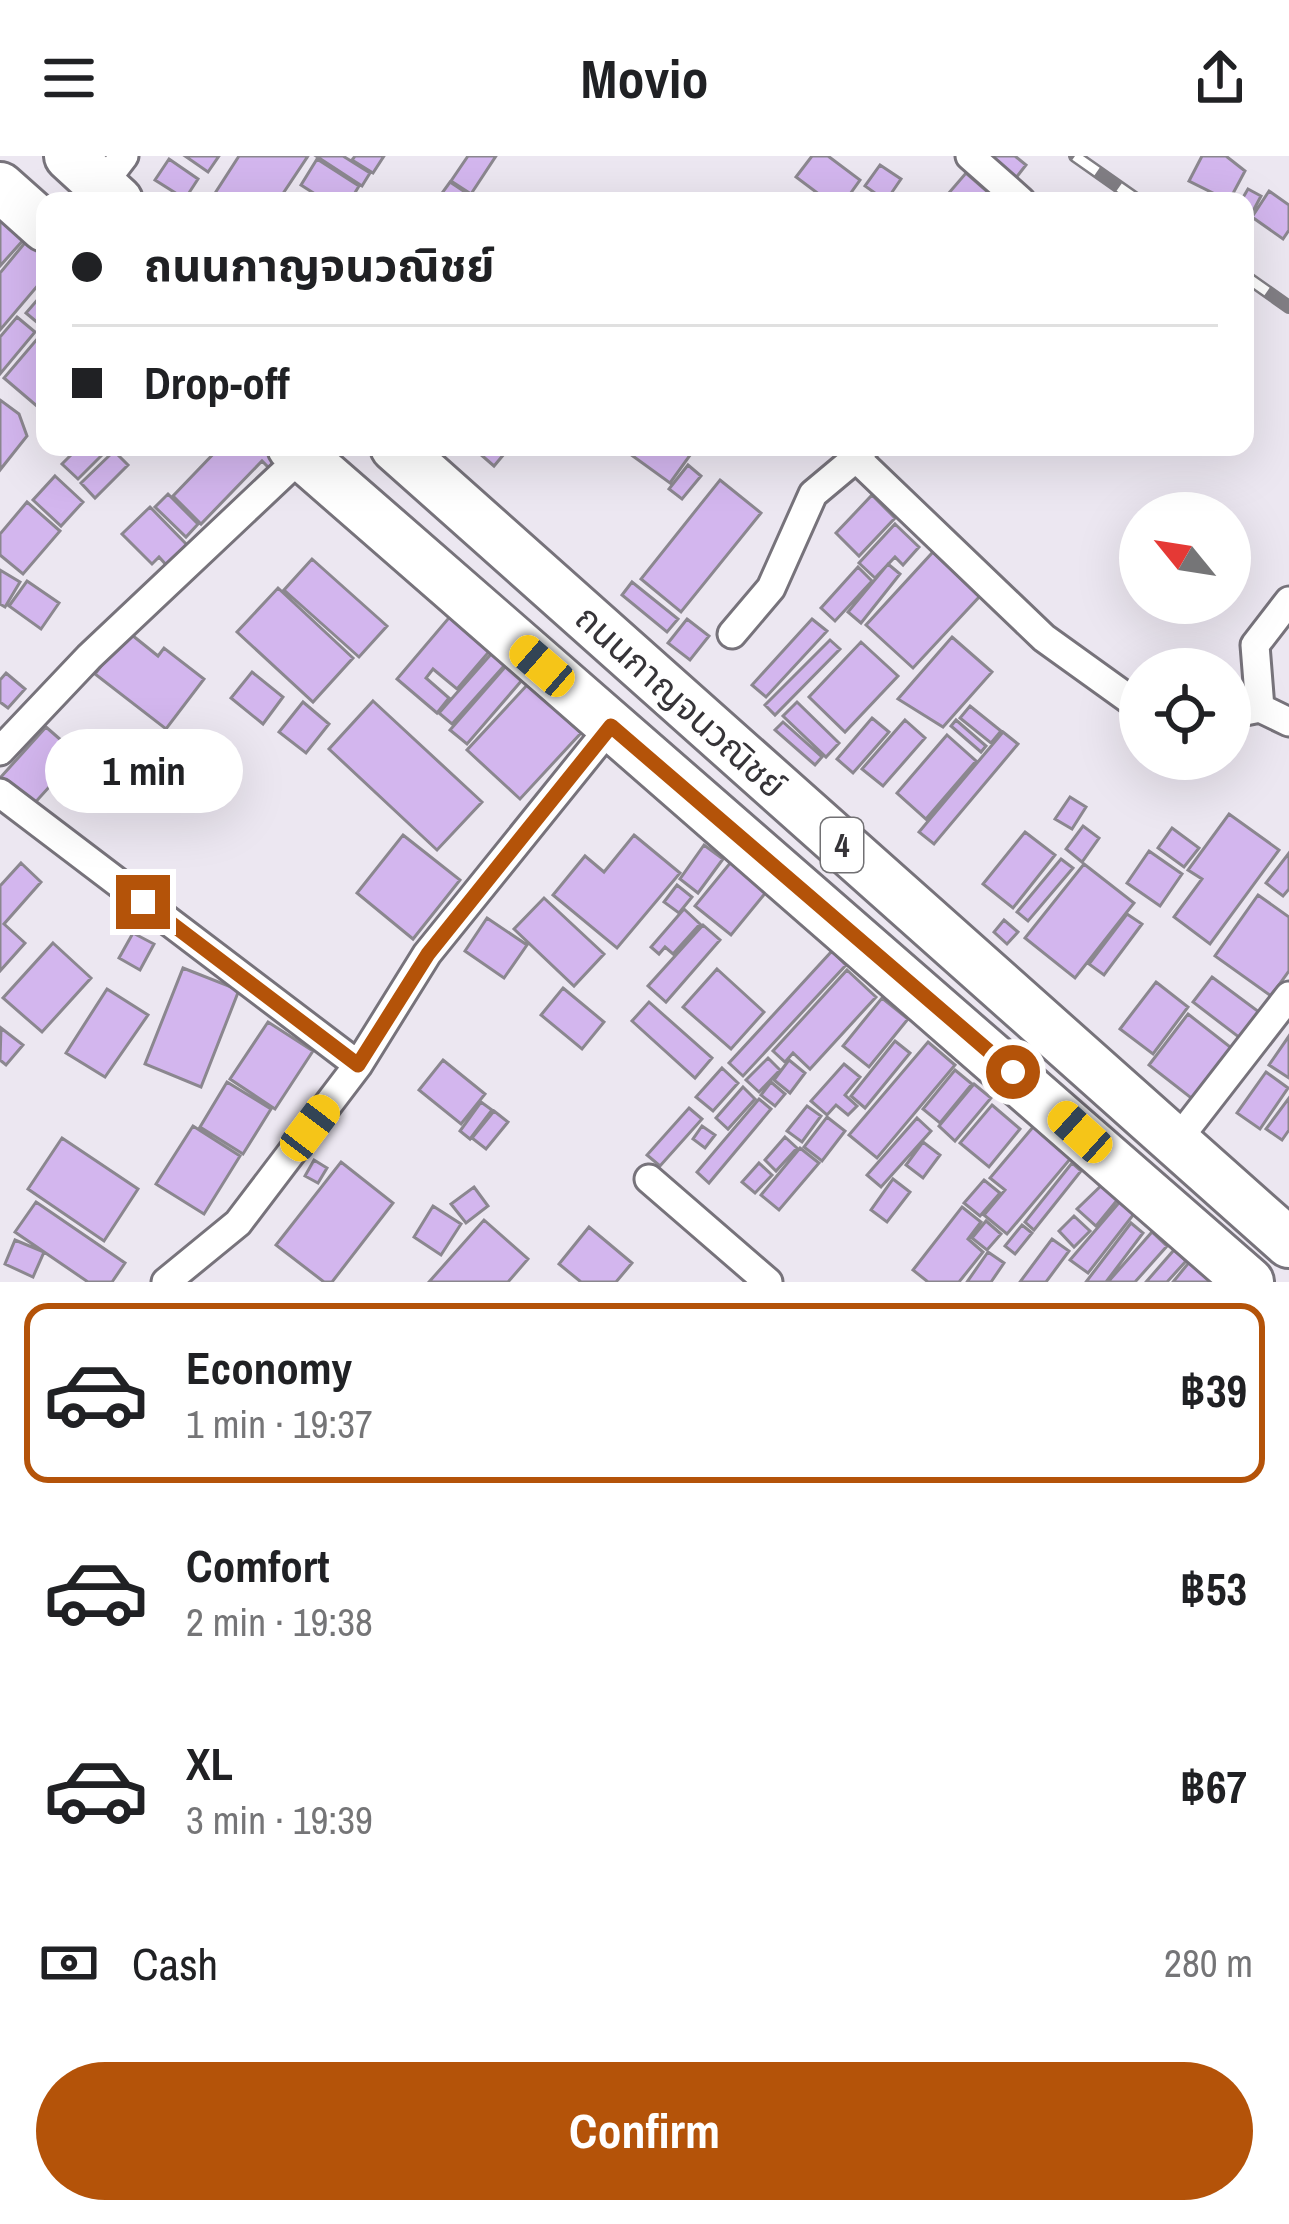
<!DOCTYPE html>
<meta charset="utf-8">
<style>
:root{--surface:#fff;--page:#f2f2f2;--text:#202124;--muted:#757577;--line:#e0e0e0;--accent:#b45309}
body{margin:0;font-family:"Archivo Narrow","Noto Sans Thai",sans-serif;background:var(--page);color:var(--text);height:100vh;display:flex;flex-direction:column;font-size:45px;white-space:nowrap}
*{box-sizing:border-box;margin:0}
p{font-size:39px;color:var(--muted)}
.icon{flex:none;width:66px;height:66px;fill:none;stroke:currentColor;stroke-width:2;stroke-linecap:round;stroke-linejoin:round}
.map{position:relative;height:1126px;overflow:hidden}
.details{display:flex;flex-direction:column;background:var(--surface);flex:1}
.details>*{flex:none}
.banner{position:absolute;left:36px;top:36px;width:1218px;height:264px;border-radius:24px;box-shadow:0 12px 48px #0002;display:grid;align-content:center;height:264px;padding:0 36px;background:var(--surface)}
.needle{width:78px;rotate:300deg}
.fabs{position:absolute;left:1119px;top:336px;display:grid;gap:24px}
.fabs a{display:grid;place-items:center;width:132px;height:132px;border-radius:50%;background:var(--surface);box-shadow:0 12px 48px #0002;font-size:60px}
.end{position:absolute;width:54px;height:54px;margin:-27px;border:15px solid #b45309;background:#fff;box-shadow:0 0 0 6px #fff}
.from{border-radius:50%}
.bubble{position:absolute;height:84px;border-radius:42px;background:var(--surface);box-shadow:0 12px 48px #0002;font-size:39px;font-weight:700;line-height:84px;text-align:center}
.car{position:absolute;width:36px;height:72px;margin:-36px -18px;border-radius:15px;box-shadow:0 0 9px 3px #0007;background:linear-gradient(#f5c518 24%,#345 0 40%,#f5c518 0 76%,#345 0 86%,#f5c518 0)}
.banner b{display:flex;align-items:center;gap:42px;height:114px;font-size:45px}
.banner b+b{border-top:3px solid var(--line)}
.banner i{width:30px;height:30px;background:var(--text)}
ul{padding:21px 0 0;list-style:none}
li{display:flex;align-items:center;gap:36px;height:180px;margin:0 24px 18px;padding:0 12px;border:6px solid transparent;border-radius:24px}
li div{flex:1}
li b{display:block;font-size:45px}
li em{font-style:normal;font-weight:700}
li.selected{border-color:var(--accent)}
li>.icon{width:108px;height:108px;stroke-width:1.5}
.pay{display:flex;align-items:center;gap:30px;height:132px;padding:0 36px;font-size:45px}
.pay p{margin-inline-start:auto}
.cta{display:flex;gap:24px;margin-top:auto;padding:24px 36px}
.cta a{flex:1;height:138px;border-radius:72px;background:var(--accent);color:#fff;font-size:48px;font-weight:700;line-height:138px;text-align:center}
header{display:flex;justify-content:space-between;align-items:center;height:156px;padding:0 36px;background:var(--surface);font-size:54px;font-weight:700}
.map>svg:first-child{display:block}
.building{fill:#d3b6ee;stroke:#8b878f;stroke-width:3}
.lines{fill:none;stroke-linecap:round;stroke-linejoin:round}
.street-casing{stroke:#77737b;stroke-width:33}
.highway-casing{stroke:#77737b;stroke-width:54}
.street{stroke:#fff;stroke-width:27}
.highway{stroke:#fff;stroke-width:48}
.rail-casing{stroke:#817e84;stroke-width:14}
.rail{stroke:#fff;stroke-width:9;stroke-dasharray:27;stroke-linecap:butt}
.route{stroke:#b45309;stroke-width:15}
.labels{text-anchor:middle;dominant-baseline:central;stroke-width:10;stroke-linejoin:round;paint-order:stroke}
.shield{fill:#fff;stroke:#727174;stroke-width:3}
.shield-label{font-size:33px;font-weight:bold;fill:#363438}
.street-label{font-size:36px;fill:#363438;stroke:#fff}
</style>
<header><svg class="icon" aria-label="menu" viewBox="0 0 24 24"><path d="M4 6h16M4 12h16M4 18h16"/></svg>Movio<svg class="icon" aria-label="share" viewBox="0 0 24 24"><path d="M12 15V3M7 8l5-5 5 5M5 13v7h14v-7"/></svg></header>
<div class="map">
<svg width="1289" height="1126" viewBox="0 0 1289 1126">
<rect width="100%" height="100%" fill="#ece7f1"/>
<path class="building" d="M185,0H219L208,16Z
M239,0H308L278,45H210Z
M316,0H343L370,17L362,30Z
M355,0H384L373,17L352,4Z
M468,0H496L471,38L451,25Z
M812,0H828L860,24L845,45H828L796,21Z
M990,0H1015L1026,9L1015,23Z
M1202,0H1226L1245,15L1229,45L1189,25Z
M169,3L198,23L185,43L155,24Z
M317,3L359,30L350,45H326L301,29Z
M880,9L901,23L886,45L865,30Z
M966,17L989,37L982,45H942Z
M450,26L471,40L468,45L437,44Z
M1248,33L1261,40L1252,57L1241,45Z
M1269,35L1289,49V74L1283,83L1252,61Z
M0,57L26,81L0,110Z
M33,77L45,87V121L0,174V117Z
M45,135V158L38,167L26,157Z
M17,161L35,176L0,218V181Z
M38,182L45,188V257L4,222Z
M0,244L19,258L27,280L0,314Z
M79,291H110L78,323L62,308Z
M220,291H275L282,298L269,312L262,305L201,368L173,340Z
M472,291H510L494,310Z
M636,291H696L670,327L630,298Z
M114,295L128,309L95,342L81,327Z
M688,309L701,320L682,343L669,333Z
M55,320L83,346L61,370L33,344Z
M720,324L761,357L681,456L641,423Z
M168,338L198,368L186,381L155,351Z
M872,339L895,362L859,400L836,377Z
M27,346L60,375L23,418L0,399V378Z
M150,351L191,393L170,413L159,401L152,408L122,378Z
M895,368L919,391L903,409L895,401L875,422L859,407Z
M933,396L980,440L913,512L866,469Z
M312,403L387,470L359,501L284,434Z
M888,408L900,418L861,467L848,456Z
M858,411L872,425L835,465L821,452Z
M0,414L20,426L5,451L0,448Z
M27,425L59,447L41,473L9,450Z
M632,426L678,463L667,476L622,439Z
M278,432L353,502L313,546L237,476Z
M453,457L493,491L457,533L433,513L426,522L449,542L437,557L397,523Z
M687,463L709,480L690,504L668,487Z
M812,463L827,475L766,541L752,529Z
M127,475L158,500L164,492L204,523L166,573L95,518Z
M952,481L992,516L943,571L898,543Z
M830,484L840,493L775,559L765,549Z
M861,486L898,520L845,576L809,541Z
M500,488L513,500L452,568L439,557Z
M506,510L523,523L467,588L450,574Z
M252,516L283,541L263,568L231,542Z
M6,517L25,533L8,552L0,546V524Z
M528,528L581,577L520,643L467,594Z
M373,545L482,646L437,694L329,593Z
M303,546L329,568L306,597L279,576Z
M797,546L839,587L826,601L783,560Z
M970,550L1001,575L991,587L960,562Z
M872,562L889,576L853,617L837,603Z
M905,564L925,582L883,630L862,613Z
M956,564L986,590L981,596L951,570Z
M783,566L822,601L815,609L775,574Z
M46,571L78,599L32,650L0,622Z
M1003,576L1018,588L934,688L919,676Z
M947,579L976,605L926,663L897,637Z
M1070,641L1086,651L1072,673L1055,663Z
M1229,658L1279,694L1210,788L1174,761L1202,723L1188,714Z
M1083,670L1099,682L1082,706L1066,693Z
M1172,672L1199,692L1184,711L1158,692Z
M1025,676L1055,699L1013,752L983,728Z
M403,679L460,724L413,783L357,737Z
M634,679L680,717L617,792L553,739L585,700L604,716Z
M704,689L723,703L698,737L680,723Z
M1149,695L1182,718L1160,750L1127,727Z
M1289,697V733L1283,740L1266,727Z
M1061,703L1073,712L1028,765L1017,756Z
M731,706L767,735L731,779L695,750Z
M21,707L41,726L4,768L25,787L0,815V730Z
M1084,708L1134,747L1075,822L1025,782Z
M677,729L692,741L679,757L664,746Z
M1258,739L1289,761V815L1271,840L1215,800Z
M544,742L604,798L574,830L514,773Z
M684,753L700,768L673,798L665,791L659,798L651,791Z
M1127,758L1142,768L1104,819L1089,808Z
M487,762L527,789L504,822L465,795Z
M1004,764L1018,776L1007,788L994,776Z
M703,769L720,784L666,846L648,830Z
M133,777L154,788L140,814L119,802Z
M53,787L91,822L42,876L3,842Z
M832,795L846,809L743,920L729,907Z
M183,812L239,834L201,931L145,908Z
M717,813L764,856L731,893L683,851Z
M847,814L876,841L810,913L793,897L785,906L773,895Z
M1212,821L1259,856L1240,882L1193,846Z
M1156,826L1188,851L1153,898L1120,873Z
M563,832L604,866L582,893L541,859Z
M107,833L148,859L105,921L66,897Z
M882,842L908,863L869,911L843,890Z
M649,846L712,902L695,922L632,865Z
M1188,858L1234,894L1195,945L1149,909Z
M268,866L313,895L275,953L230,923Z
M1,872L23,889L6,909L0,904Z
M1289,880V922L1269,909Z
M895,885L910,897L865,952L851,940Z
M928,886L955,909L877,1002L849,979Z
M768,902L780,914L759,936L746,924Z
M443,904L485,938L461,968L419,934Z
M789,904L805,917L790,937L774,924Z
M844,908L860,921L845,939L857,950L848,959L836,949L827,959L811,945Z
M722,912L738,927L713,955L696,941Z
M955,914L972,928L940,967L923,953Z
M1266,916L1288,932L1260,973L1237,957Z
M227,926L271,953L243,998L200,971Z
M771,926L785,938L775,950L761,939Z
M974,928L991,942L955,985L939,970Z
M743,931L755,943L728,973L716,962Z
M1289,942V974L1282,984L1266,973Z
M759,943L771,953L709,1027L697,1016Z
M481,946L492,954L470,983L460,975Z
M992,949L1020,973L989,1011L960,987Z
M807,950L821,960L802,986L787,975Z
M689,952L702,963L660,1010L647,999Z
M494,955L508,966L486,993L472,982Z
M827,961L845,975L822,1005L804,991Z
M917,962L931,975L881,1031L867,1019Z
M1039,964L1076,996L1007,1078L984,1059L1005,1034L990,1022Z
M193,970L240,1000L204,1058L156,1028Z
M702,970L715,979L705,992L693,983Z
M785,981L797,992L776,1015L765,1004Z
M62,982L138,1033L104,1085L28,1033Z
M923,986L940,999L923,1022L906,1009Z
M800,992L819,1007L779,1054L761,1039Z
M314,1004L327,1012L318,1027L305,1020Z
M341,1006L393,1047L332,1126H324L276,1089Z
M759,1007L772,1019L755,1037L742,1026Z
M1072,1007L1081,1015L1034,1074L1025,1066Z
M893,1023L910,1036L887,1066L871,1054Z
M984,1024L1000,1037L980,1060L964,1047Z
M1107,1024L1123,1037L1096,1070L1077,1053Z
M474,1031L488,1050L466,1067L451,1048Z
M1123,1042L1137,1054L1088,1117L1070,1104Z
M36,1046L125,1107L112,1126H88L15,1076Z
M433,1050L461,1068L441,1099L414,1081Z
M962,1051L981,1066L968,1083L983,1096L959,1126H928L913,1114Z
M1074,1060L1090,1075L1074,1091L1059,1075Z
M484,1064L528,1103L508,1126H429Z
M986,1065L1001,1078L987,1094L972,1082Z
M1131,1067L1143,1077L1106,1126H1086Z
M1022,1069L1032,1077L1015,1098L1005,1090Z
M589,1071L632,1107L616,1126H581L559,1108Z
M1152,1076L1167,1090L1135,1126H1108Z
M1052,1083L1069,1095L1046,1126H1020Z
M15,1084L44,1096L33,1121L5,1108Z
M1174,1094L1186,1105L1167,1126H1146Z
M988,1096L1004,1107L991,1126H967Z
M1191,1104L1218,1126H1173Z"/>
<g class="lines">
<defs>
<path id="street" d="M970,0L1021,45
M101,30L124,0
M865,291L856,302L1044,482L1140,551
M732,478L771,432L813,338L856,302
M1260,552L1255,489L1289,445
M1230,558L1260,552L1289,566
M0,595L89,501L302,300
M0,637L358,909
M1175,987L1289,840
M649,1023L768,1126
M166,1126L238,1067L358,909L427,798L611,570"/>
<path id="highway" d="M69,0L118,45
M0,31L45,71
M292,291L1249,1126
M395,291L1289,1087"/>
</defs>
<use href="#street" class="street-casing"/>
<use href="#highway" class="highway-casing"/>
<use href="#street" class="street"/>
<use href="#highway" class="highway"/>
<defs>
<path id="rail" d="M1075,0L1139,45
M1245,120L1289,151"/>
</defs>
<use href="#rail" class="rail-casing"/>
<use href="#rail" class="rail"/>
</g>
<g class="lines">
<path class="route" d="M143,746L358,909L428,798L611,570L1013,916"/>
</g>
<g class="labels">
<rect class="shield" x="821" y="662" width="42" height="54" rx="9"/>
<g class="shield-label">
<text x="842" y="689">4</text>
</g>
<g class="street-label">
<text transform="translate(681 545) rotate(42)">ถนนกาญจนวณิชย์</text>
</g>
</g>
</svg>
<div class="fabs">
<a><svg class="needle" viewBox="-14 -14 28 28"><path d="M0-13l5 13h-10z" fill="#e53935"/><path d="M0 13l5-13h-10z" fill="#757577"/></svg></a>
<a><svg class="icon" aria-label="locate" viewBox="0 0 24 24"><circle cx="12" cy="12" r="6"/><path d="M12 2v4M12 18v4M2 12h4M18 12h4"/></svg></a>
</div>
<i class="end from" style="left:1013px;top:916px"></i>
<i class="end" style="left:143px;top:746px"></i>
<div class="bubble" style="left:45px;top:573px;width:198px">1 min</div>
<i class="car" style="left:542px;top:510px;rotate:311deg"></i>
<i class="car" style="left:310px;top:972px;rotate:37deg"></i>
<i class="car" style="left:1080px;top:976px;rotate:312deg"></i>
<div class="banner">
<b><i class="from"></i>ถนนกาญจนวณิชย์</b>
<b><i></i>Drop-off</b>
</div>
</div>
<section class="details">
<ul>
<li class="selected"><svg class="icon" aria-label="car" viewBox="0 0 24 24"><path d="M5 17H2v-5l4-1 3-4h7l3 4 3 1v5h-3M9 17h6M6 11h13"/><circle cx="7" cy="17" r="2"/><circle cx="17" cy="17" r="2"/></svg><div><b>Economy</b><p>1 min · 19:37</p></div><em>฿39</em></li>
<li><svg class="icon" aria-label="car" viewBox="0 0 24 24"><path d="M5 17H2v-5l4-1 3-4h7l3 4 3 1v5h-3M9 17h6M6 11h13"/><circle cx="7" cy="17" r="2"/><circle cx="17" cy="17" r="2"/></svg><div><b>Comfort</b><p>2 min · 19:38</p></div><em>฿53</em></li>
<li><svg class="icon" aria-label="car" viewBox="0 0 24 24"><path d="M5 17H2v-5l4-1 3-4h7l3 4 3 1v5h-3M9 17h6M6 11h13"/><circle cx="7" cy="17" r="2"/><circle cx="17" cy="17" r="2"/></svg><div><b>XL</b><p>3 min · 19:39</p></div><em>฿67</em></li>
</ul>
<div class="pay"><svg class="icon" aria-label="cash" viewBox="0 0 24 24"><path d="M3 7h18v10H3z"/><circle cx="12" cy="12" r="2"/></svg>Cash<p>280 m</p></div>
<div class="cta"><a>Confirm</a></div>
</section>
